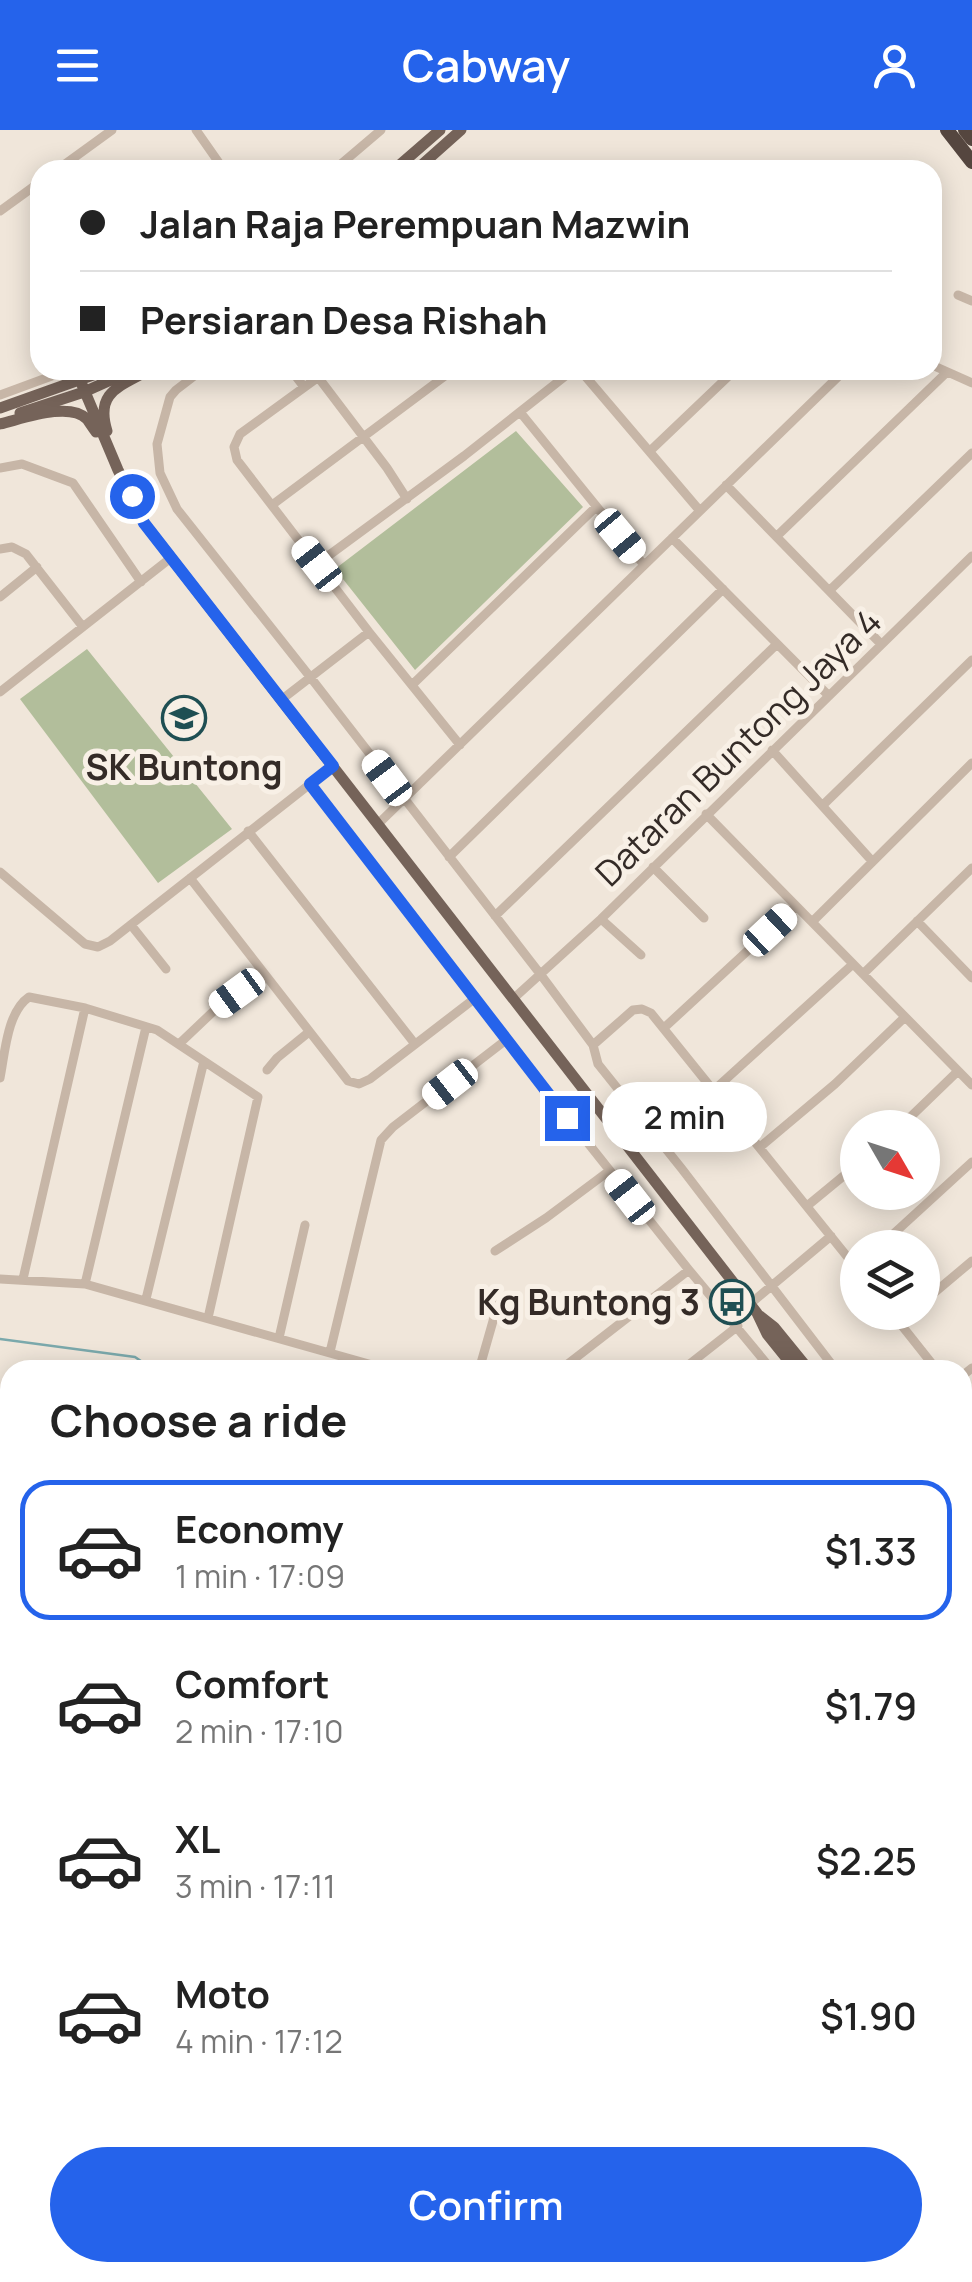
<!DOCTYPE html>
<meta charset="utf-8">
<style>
:root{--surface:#fff;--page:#f2f2f2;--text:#222;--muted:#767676;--line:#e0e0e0;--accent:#2563eb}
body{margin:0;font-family:Manrope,sans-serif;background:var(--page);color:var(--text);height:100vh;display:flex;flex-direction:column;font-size:38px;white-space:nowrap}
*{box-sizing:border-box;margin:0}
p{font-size:32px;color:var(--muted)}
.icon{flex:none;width:55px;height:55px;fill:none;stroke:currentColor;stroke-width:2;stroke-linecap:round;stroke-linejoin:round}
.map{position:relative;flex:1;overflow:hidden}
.side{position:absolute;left:0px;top:1230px;width:972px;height:922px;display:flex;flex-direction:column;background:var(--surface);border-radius:30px 30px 0 0;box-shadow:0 5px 25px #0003}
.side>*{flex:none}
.guide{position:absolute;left:30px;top:30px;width:912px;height:220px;border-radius:30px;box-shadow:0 5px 25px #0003;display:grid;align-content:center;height:220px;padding:0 50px;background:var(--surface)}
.needle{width:65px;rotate:129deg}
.fabs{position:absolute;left:840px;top:980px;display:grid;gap:20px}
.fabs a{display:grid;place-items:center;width:100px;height:100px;border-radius:50%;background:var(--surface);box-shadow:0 5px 25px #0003;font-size:50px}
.end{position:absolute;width:45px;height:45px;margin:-22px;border:12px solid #2563eb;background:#fff;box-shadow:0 0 0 5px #fff}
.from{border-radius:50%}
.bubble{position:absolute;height:70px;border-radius:35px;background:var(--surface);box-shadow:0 5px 25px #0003;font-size:32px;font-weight:600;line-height:70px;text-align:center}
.car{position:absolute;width:30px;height:60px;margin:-30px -15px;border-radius:12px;box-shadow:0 0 8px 2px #0007;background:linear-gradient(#fff 24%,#345 0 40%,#fff 0 76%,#345 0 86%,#fff 0)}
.guide b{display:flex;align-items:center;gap:35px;height:95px;font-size:38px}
.guide b+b{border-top:2px solid var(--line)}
.guide i{width:25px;height:25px;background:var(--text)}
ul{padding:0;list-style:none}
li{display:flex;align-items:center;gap:30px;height:140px;margin:0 20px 15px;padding:0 30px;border:5px solid transparent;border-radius:30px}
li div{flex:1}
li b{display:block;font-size:38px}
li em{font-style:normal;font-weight:600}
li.current{border-color:var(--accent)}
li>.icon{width:90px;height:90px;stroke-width:1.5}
h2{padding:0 50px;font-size:45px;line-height:120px}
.button{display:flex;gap:20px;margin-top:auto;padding:20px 50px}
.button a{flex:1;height:115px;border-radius:60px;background:var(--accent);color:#fff;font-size:40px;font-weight:600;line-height:115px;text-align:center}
header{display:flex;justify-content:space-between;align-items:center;height:130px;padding:0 50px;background:var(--accent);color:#fff;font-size:45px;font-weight:600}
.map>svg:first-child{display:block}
.green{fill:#b2be9b}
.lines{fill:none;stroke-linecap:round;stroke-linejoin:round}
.stream{stroke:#7ba9ac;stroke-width:2.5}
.minor{stroke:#c7b6a7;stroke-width:9}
.major{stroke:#756359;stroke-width:11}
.highway{stroke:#55463f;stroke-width:14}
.route{stroke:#2563eb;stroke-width:12}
.labels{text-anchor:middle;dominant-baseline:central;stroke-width:10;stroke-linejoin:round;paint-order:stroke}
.street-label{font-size:35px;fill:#342b27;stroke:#f8f0e6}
.poi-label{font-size:35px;font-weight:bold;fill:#342b27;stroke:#f8f0e6}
</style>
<header><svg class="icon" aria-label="menu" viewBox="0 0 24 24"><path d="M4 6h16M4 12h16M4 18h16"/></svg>Cabway<svg class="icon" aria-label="person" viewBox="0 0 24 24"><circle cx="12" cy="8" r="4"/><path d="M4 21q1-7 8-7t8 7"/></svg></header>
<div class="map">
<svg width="972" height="2152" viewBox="0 0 972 2152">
<rect width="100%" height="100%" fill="#f0e6da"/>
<path class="green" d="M516,301L583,377L415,540L335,439Z
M87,519L232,699L158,753L20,569Z"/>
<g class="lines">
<path class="stream" d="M0,1209L135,1227L154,1240
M962,1629L972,1625"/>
<path class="minor" d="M196,0L224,40
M57,40L112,0
M334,40L381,0
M0,81L40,52
M958,165L972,171
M932,235L972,253
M202,240L176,260L170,267L157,314L160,343L177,379L311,548L541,845L593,915L598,934L682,1039L836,1240
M291,240L304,257
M328,240L240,304L234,317L237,330L369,502L460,615
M580,240L700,381
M318,247L387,338L407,369
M0,265L68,240
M520,282L644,435
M650,321L735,240
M0,338L22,334L73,353L141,452
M726,355L881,514
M272,375L453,240
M777,406L947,242
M672,408L829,566
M0,419L12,417L26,424L83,497
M317,434L464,326L573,240
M830,460L972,323
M0,467L37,437
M413,554L596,377
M0,562L172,427
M281,570L369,502
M772,620L872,731
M310,654L506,910L689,1140L772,1240
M823,675L972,530
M706,684L972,955
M378,694L845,240
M248,701L415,914
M449,727L723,459
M653,737L704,788
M0,742L85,814L98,817L110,811L333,636
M190,748L348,951L359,954L370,949L474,869
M495,786L777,514
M601,789L641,825
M917,791L972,848
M812,792L972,633
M131,795L166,839
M863,844L972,738
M513,869L601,789L972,426
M665,897L796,776
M179,914L219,876L263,843
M593,915L633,880L642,879L651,883L858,1140
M267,940L277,928L309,902
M0,948C5,923 7,882 29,867L85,878L157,900L258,967L208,1188
M714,960L853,834
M899,998L958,941
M760,1017L835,954L905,887
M807,1076L858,1034
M878,1118L972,1032
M495,1121L546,1088L609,1041
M0,1149L85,1154L390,1240
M23,1149L85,878
M85,1154L146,897
M146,1169L204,931
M922,1173L972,1131
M750,1174L831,1106
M891,1182L937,1240
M899,1192L911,1182
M279,1208L305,1095
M330,1222L381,1010L393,997L506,910
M479,1240L499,1170
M560,1240L689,1140
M682,1240L738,1196
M962,1246L972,1238
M0,1281L10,1276
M0,1381L10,1393
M962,1404L972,1416
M962,1483L972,1496
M0,1494L10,1506
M962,1569L972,1561
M0,1609L10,1621
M962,1707L972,1700
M0,1729L10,1740
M962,1811L972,1804
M0,1828L10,1837
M0,1951H10
M962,1977L972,1966
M962,2024L972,2032
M0,2066L10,2053
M962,2120L972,2127
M0,2131L10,2119
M151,2142L163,2152
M267,2142L278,2152
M319,2142L331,2152
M548,2142L559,2152
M684,2142L696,2152
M806,2142L818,2151
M873,2142L884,2152
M76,2152L84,2142
M221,2152L228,2142
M386,2152L394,2142
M483,2152L491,2142
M580,2152L588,2142
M759,2152L767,2142"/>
<path class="major" d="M394,40L440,0
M416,40L461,0
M80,250L118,340L144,393L757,1183L767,1204L796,1240
M0,278L107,240
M20,283L84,262L133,240
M0,294C22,289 69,271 87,289C87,289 95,301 96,302
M107,301C95,262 119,257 149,240
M760,1186L774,1197L809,1240
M962,1452L972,1465
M0,1848L10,1854
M0,1884L10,1870
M0,1912L10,1925
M0,1932H10
M294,2142L306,2152"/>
<path class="highway" d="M947,0L972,32
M965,0L972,9"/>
</g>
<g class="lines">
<path class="route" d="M132,366L144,393L333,636L310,654L567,988"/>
</g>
<defs>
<symbol id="school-ring" viewBox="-11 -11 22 22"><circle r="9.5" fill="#f8f0e6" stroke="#1f4f53" stroke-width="1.5"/><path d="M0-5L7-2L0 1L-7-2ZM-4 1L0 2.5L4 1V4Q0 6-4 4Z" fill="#1f4f53"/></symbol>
<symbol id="bus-ring" viewBox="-11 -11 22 22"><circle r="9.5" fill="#f8f0e6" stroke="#1f4f53" stroke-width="1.5"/><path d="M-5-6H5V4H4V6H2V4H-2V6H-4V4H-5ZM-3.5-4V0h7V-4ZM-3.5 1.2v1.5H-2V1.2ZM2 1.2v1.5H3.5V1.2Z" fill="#1f4f53"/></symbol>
</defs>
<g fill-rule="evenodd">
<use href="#school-ring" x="159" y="563" width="50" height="50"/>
<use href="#bus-ring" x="707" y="1147" width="50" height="50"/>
</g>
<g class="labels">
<g class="street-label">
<text transform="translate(738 617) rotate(-44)">Dataran Buntong Jaya 4</text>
</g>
<g class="poi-label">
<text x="184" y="637">SK Buntong</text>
<text x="700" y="1172" text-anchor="end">Kg Buntong 3</text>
</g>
</g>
</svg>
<div class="fabs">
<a><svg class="needle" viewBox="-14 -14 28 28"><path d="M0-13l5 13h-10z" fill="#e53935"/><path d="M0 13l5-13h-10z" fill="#767676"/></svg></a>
<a><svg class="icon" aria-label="layers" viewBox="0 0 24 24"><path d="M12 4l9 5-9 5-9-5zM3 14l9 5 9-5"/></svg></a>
</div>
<i class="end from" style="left:132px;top:366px"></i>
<i class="end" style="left:567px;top:988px"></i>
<div class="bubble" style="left:602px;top:952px;width:165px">2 min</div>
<i class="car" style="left:620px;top:406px;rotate:140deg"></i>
<i class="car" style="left:317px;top:434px;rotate:322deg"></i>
<i class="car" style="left:387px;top:648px;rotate:323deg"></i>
<i class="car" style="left:770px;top:800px;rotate:47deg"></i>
<i class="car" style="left:237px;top:863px;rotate:234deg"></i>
<i class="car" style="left:450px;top:954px;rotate:232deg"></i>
<i class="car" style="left:630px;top:1067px;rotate:322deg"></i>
<div class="guide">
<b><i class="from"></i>Jalan Raja Perempuan Mazwin</b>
<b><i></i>Persiaran Desa Rishah</b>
</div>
<section class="side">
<h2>Choose a ride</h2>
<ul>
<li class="current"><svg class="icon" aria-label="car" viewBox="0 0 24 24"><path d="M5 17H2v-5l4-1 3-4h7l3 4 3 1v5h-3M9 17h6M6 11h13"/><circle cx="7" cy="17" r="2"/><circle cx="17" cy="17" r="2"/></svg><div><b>Economy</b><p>1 min · 17:09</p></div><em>$1.33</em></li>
<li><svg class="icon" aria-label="car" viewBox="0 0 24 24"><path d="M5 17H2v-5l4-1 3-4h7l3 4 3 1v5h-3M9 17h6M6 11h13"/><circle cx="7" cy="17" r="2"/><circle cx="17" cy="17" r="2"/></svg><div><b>Comfort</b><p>2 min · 17:10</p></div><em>$1.79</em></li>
<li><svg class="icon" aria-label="car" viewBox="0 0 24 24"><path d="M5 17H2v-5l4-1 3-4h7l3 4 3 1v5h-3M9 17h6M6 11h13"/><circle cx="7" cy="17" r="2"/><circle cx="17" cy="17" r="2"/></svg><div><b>XL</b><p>3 min · 17:11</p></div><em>$2.25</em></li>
<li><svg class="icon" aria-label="car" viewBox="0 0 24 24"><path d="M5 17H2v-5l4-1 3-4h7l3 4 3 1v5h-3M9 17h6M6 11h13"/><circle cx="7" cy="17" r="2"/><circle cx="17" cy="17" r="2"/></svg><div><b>Moto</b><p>4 min · 17:12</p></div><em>$1.90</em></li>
</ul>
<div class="button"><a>Confirm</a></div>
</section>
</div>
